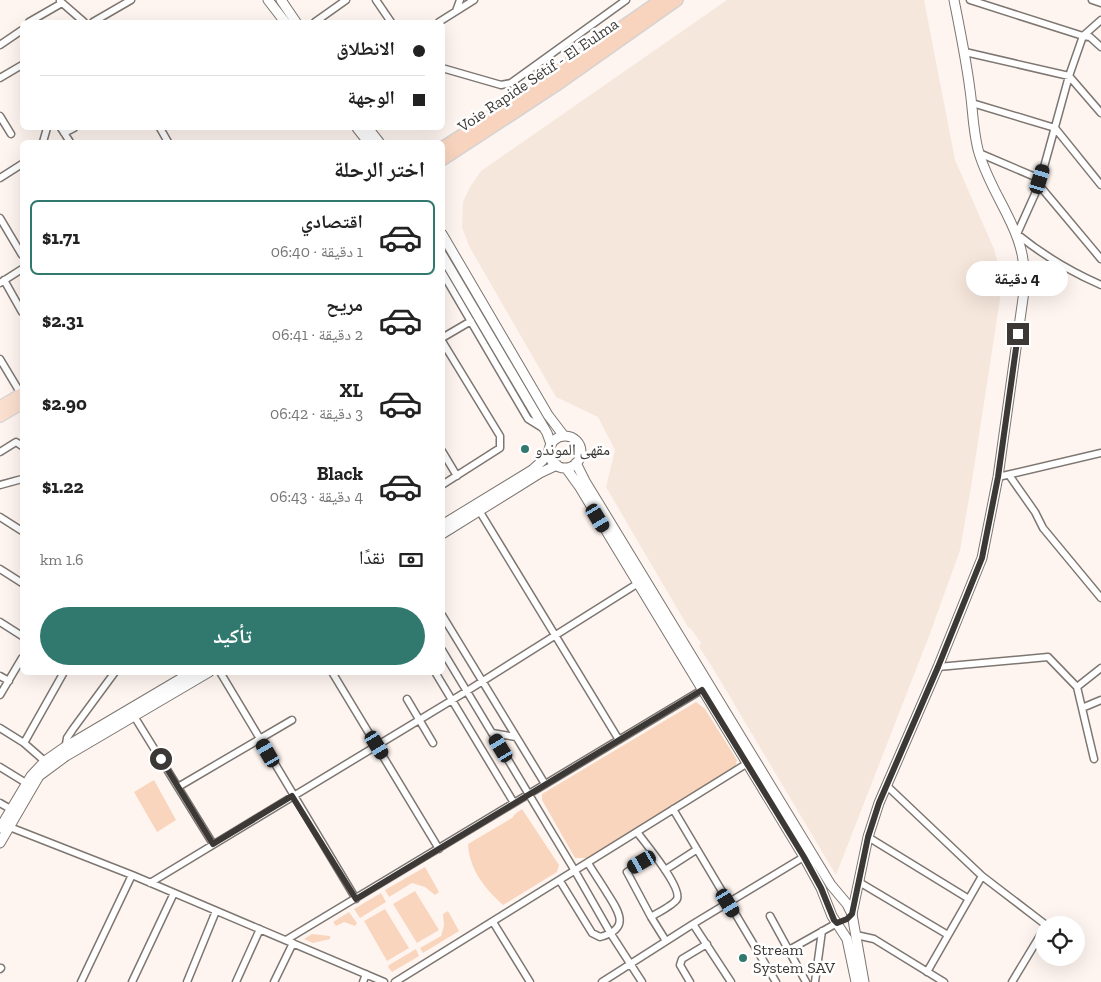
<!DOCTYPE html>
<html lang="ar">
<meta charset="utf-8">
<style>
:root{--surface:#fff;--page:#f6f6f6;--text:#222;--muted:#767676;--line:#e0e0e0;--accent:#31786f}
body{margin:0;font-family:"Zilla Slab","Noto Naskh Arabic",serif;background:var(--page);color:var(--text);direction:rtl;height:100vh;display:flex;flex-direction:column;font-size:19px;white-space:nowrap}
*{box-sizing:border-box;margin:0}
p{font-size:16px;color:var(--muted)}
.icon{flex:none;width:28px;height:28px;fill:none;stroke:currentColor;stroke-width:2;stroke-linecap:round;stroke-linejoin:round}
.map{position:relative;flex:1;overflow:hidden;direction:ltr}
.sheet{position:absolute;left:20px;top:140px;width:425px;height:535px;display:flex;flex-direction:column;background:var(--surface);border-radius:8px;box-shadow:0 5px 20px #0002;direction:rtl}
.sheet>*{flex:none}
.banner{position:absolute;left:20px;top:20px;width:425px;height:110px;border-radius:8px;box-shadow:0 5px 20px #0002;direction:rtl;display:grid;align-content:center;height:110px;padding:0 20px;background:var(--surface)}
.controls{position:absolute;left:1035px;top:916px;display:grid;gap:10px}
.controls a{display:grid;place-items:center;width:50px;height:50px;border-radius:50%;background:var(--surface);box-shadow:0 5px 20px #0002;font-size:25px}
.end{position:absolute;width:22px;height:22px;margin:-11px;border:6px solid #3b3836;background:#fff;box-shadow:0 0 0 2px #fff}
.from{border-radius:50%}
.bubble{position:absolute;height:35px;border-radius:18px;background:var(--surface);box-shadow:0 5px 20px #0002;font-size:16px;font-weight:700;line-height:35px;text-align:center;direction:rtl}
.car{position:absolute;width:15px;height:30px;margin:-15px -8px;border-radius:6px;box-shadow:0 0 4px 1px #0007;background:linear-gradient(#222 24%,#8ab4d8 0 40%,#222 0 76%,#8ab4d8 0 86%,#222 0)}
.banner b{display:flex;align-items:center;gap:18px;height:48px;font-size:19px}
.banner b+b{border-top:1px solid var(--line)}
.banner i{width:12px;height:12px;background:var(--text)}
ul{padding:0;list-style:none}
li{display:flex;align-items:center;gap:15px;height:75px;margin:0 10px 8px;padding:0 10px;border:2px solid transparent;border-radius:8px}
li div{flex:1}
li b{display:block;font-size:19px}
li em{font-style:normal;font-weight:700}
li.on{border-color:var(--accent)}
li>.icon{width:45px;height:45px;stroke-width:1.5}
h2{padding:0 20px;font-size:22px;line-height:60px}
.pay{display:flex;align-items:center;gap:12px;height:55px;padding:0 20px;font-size:19px}
.pay p{margin-inline-start:auto}
.primary-button{display:flex;gap:10px;margin-top:auto;padding:10px 20px}
.primary-button a{flex:1;height:58px;border-radius:30px;background:var(--accent);color:#fff;font-size:20px;font-weight:700;line-height:58px;text-align:center}
.map>svg:first-child{display:block}
.built{fill:#f6e7dc}
.green{fill:#fad5bd}
.lines{fill:none;stroke-linecap:round;stroke-linejoin:round}
.minor-casing{stroke:#7d7671;stroke-width:9}
.tertiary-casing{stroke:#7d7671;stroke-width:11}
.secondary-casing{stroke:#7d7671;stroke-width:11}
.primary-casing{stroke:#d4d3d3;stroke-width:12}
.trunk-casing{stroke:#d4d3d3;stroke-width:14}
.minor{stroke:#fff;stroke-width:6}
.tertiary{stroke:#fff;stroke-width:9}
.secondary{stroke:#fff;stroke-width:9}
.primary{stroke:#fadfce;stroke-width:10}
.trunk{stroke:#f8d4be;stroke-width:11}
.route{stroke:#3b3836;stroke-width:6}
.poi-dot{fill:#31786f;stroke:#fff;stroke-width:2}
.labels{text-anchor:middle;dominant-baseline:central;stroke-width:5;stroke-linejoin:round;paint-order:stroke}
.street-label{font-size:16px;fill:#3b3836;stroke:#fff}
.poi-label{font-size:16px;fill:#3b3836;stroke:#fff;text-anchor:start}
</style>
<div class="map">
<svg width="1101" height="982" viewBox="0 0 1101 982">
<rect width="100%" height="100%" fill="#fef5f0"/>
<path class="built" d="M727,0H924L955,160L994,249L1002,278L1000,299L971,487L960,550L931,631L836,875L711,665L699,647L701,643L691,629L688,627L606,487L615,450L598,417L556,397L469,246L462,227L463,202L470,187L481,171Z"/>
<path class="green" d="M696,702L705,709L737,760L735,769L587,858H575L542,800V794Z
M154,780L176,820L157,832L134,792Z
M522,809L559,865L557,872L503,905C485,889 469,869 468,844L512,818L515,814Z
M425,867L439,892L435,895L425,887L412,883L389,897L385,890Z
M415,891L439,930L417,943L393,904Z
M381,893L386,902L360,918L354,909Z
M385,909L409,948L387,961L364,921Z
M448,911L459,931L423,953L420,948L441,936L444,926L443,914Z
M349,912L357,923L355,926L344,922L336,926L333,922Z
M312,934L330,936V939L313,943L304,939Z
M416,949L419,956L392,972L388,967L389,965Z"/>
<g class="lines">
<defs>
<path id="minor" d="M376,0L391,22
M970,0L1083,36L1090,37L1101,47
M1092,0L1101,3
M60,1L84,22
M456,11L460,0
M1101,20L1083,36L1069,76L1039,185L1017,234C1044,256 1069,271 1101,285
M29,22L62,3
M93,22L131,0
M315,22L346,0
M439,22L474,0
M0,45L22,30
M965,52L1069,76L1101,113
M442,68L501,85L511,83L626,0
M0,78L22,65
M972,103L1055,128L1101,185
M0,116L11,134
M61,128L70,142
M160,128L168,142
M64,133L74,128
M43,142L47,128
M979,153L1040,179
M0,178L22,164
M1039,185L1101,259
M0,218L22,255
M442,272L528,419L544,429
M4,280L22,312
M0,283L22,269
M442,338L471,321
M442,341L500,436V448L442,485
M0,359L21,394
M442,451L457,476
M0,452L16,442L22,446
M1009,475L1035,512L1043,528L1101,598
M998,477L1101,453
M0,485L22,479
M480,512L619,740
M0,517L22,531
M0,569L22,583
M442,615L545,784
M0,622L22,636
M442,650L575,871L611,934L642,982
M938,667L1048,657L1077,687L1094,759
M220,672L356,899
M332,672L439,849
M435,672L514,803
M0,676L9,681
M1077,687L1101,668
M0,695L22,658
M407,699L433,743
M1082,708L1101,700
M134,716L213,844
M0,728L24,743L48,764
M492,733L516,737
M24,743L64,672
M65,750L67,738L73,729L115,672
M0,767L26,783
M886,785L982,876L1046,925
M178,787L292,720
M0,803L14,811
M673,809L776,982
M7,826L132,875L384,982
M637,832C645,843 682,887 677,899C674,905 657,913 651,917
M868,837L969,899
M654,855L627,872L651,917L666,941
M665,870L696,850
M560,881L592,933L600,937C630,929 620,913 607,893C601,883 594,873 588,863
M859,882L948,935
M150,883L467,691L640,582
M770,916L806,982
M493,922L530,982
M693,924L731,982
M856,935L874,939L944,982
M286,940L705,688
M789,950L837,923
M0,969L1,968
M927,972L982,876
M81,982L132,875
M132,982L174,893
M187,982L216,911
M236,982L260,929
M274,982L293,943
M363,982L366,974
M395,982L751,761
M602,982L693,924L807,855
M690,982L680,965L682,959L707,944
M815,982L822,931
M1012,982L1044,929"/>
<path id="tertiary" d="M268,0L285,22
M281,0L296,22
M357,128L368,142
M368,128L379,142
M442,525L532,470L542,461L549,452
M442,534L540,473L557,465
M0,828L31,776L45,761L65,747L192,672
M0,843L39,776L66,756L209,672
M852,914L868,837L879,803L938,667L982,558L998,477L1025,284C1026,229 994,202 979,153C973,133 973,110 970,90C966,59 960,30 954,0"/>
<path id="secondary" d="M442,234L548,415L564,436
M442,255L547,433L551,444
M549 452a16 16 0 1 1 32 0a16 16 0 1 1-32 0Z
M576,463L585,481L831,885L847,904L852,914L864,982
M566,468L579,486L804,857L821,888L832,916L847,939L856,982"/>
<path id="primary" d="M0,406L22,393
M0,417L22,404"/>
<path id="trunk" d="M442,148L503,109L661,0
M442,160L555,86L677,0"/>
</defs>
<use href="#minor" class="minor-casing"/>
<use href="#tertiary" class="tertiary-casing"/>
<use href="#secondary" class="secondary-casing"/>
<use href="#primary" class="primary-casing"/>
<use href="#trunk" class="trunk-casing"/>
<use href="#minor" class="minor"/>
<use href="#tertiary" class="tertiary"/>
<use href="#secondary" class="secondary"/>
<use href="#primary" class="primary"/>
<use href="#trunk" class="trunk"/>
</g>
<g class="lines">
<path class="route" d="M161,759L213,844L292,796L356,899L702,690L804,857L821,888L834,920L837,923L847,919L852,914L868,837L879,803L938,667L982,558L998,477L1018,334"/>
</g>
<g class="poi-dot">
<circle cx="525" cy="449" r="5"/>
<circle cx="743" cy="958" r="5"/>
</g>
<g class="labels">
<g class="street-label">
<text transform="translate(538 75) rotate(-34)">Voie Rapide Sétif - El Eulma</text>
</g>
<g class="poi-label">
<text x="535" y="449">مقهى الموندو</text>
<text x="753" y="949">Stream<tspan x="753" dy="18">System SAV</tspan></text>
</g>
</g>
</svg>
<div class="controls">
<a><svg class="icon" aria-label="locate" viewBox="0 0 24 24"><circle cx="12" cy="12" r="6"/><path d="M12 2v4M12 18v4M2 12h4M18 12h4"/></svg></a>
</div>
<i class="end from" style="left:161px;top:759px"></i>
<i class="end" style="left:1018px;top:334px"></i>
<div class="bubble" style="left:966px;top:261px;width:102px">4 دقيقة</div>
<i class="car" style="left:1040px;top:179px;rotate:17deg"></i>
<i class="car" style="left:598px;top:518px;rotate:149deg"></i>
<i class="car" style="left:377px;top:745px;rotate:149deg"></i>
<i class="car" style="left:501px;top:748px;rotate:329deg"></i>
<i class="car" style="left:268px;top:753px;rotate:330deg"></i>
<i class="car" style="left:642px;top:862px;rotate:240deg"></i>
<i class="car" style="left:728px;top:903px;rotate:149deg"></i>
<div class="banner">
<b><i class="from"></i>الانطلاق</b>
<b><i></i>الوجهة</b>
</div>
<section class="sheet">
<h2>اختر الرحلة</h2>
<ul>
<li class="on"><svg class="icon" aria-label="car" viewBox="0 0 24 24"><path d="M5 17H2v-5l4-1 3-4h7l3 4 3 1v5h-3M9 17h6M6 11h13"/><circle cx="7" cy="17" r="2"/><circle cx="17" cy="17" r="2"/></svg><div><b>اقتصادي</b><p>1 دقيقة · 06:40</p></div><em>$1.71</em></li>
<li><svg class="icon" aria-label="car" viewBox="0 0 24 24"><path d="M5 17H2v-5l4-1 3-4h7l3 4 3 1v5h-3M9 17h6M6 11h13"/><circle cx="7" cy="17" r="2"/><circle cx="17" cy="17" r="2"/></svg><div><b>مريح</b><p>2 دقيقة · 06:41</p></div><em>$2.31</em></li>
<li><svg class="icon" aria-label="car" viewBox="0 0 24 24"><path d="M5 17H2v-5l4-1 3-4h7l3 4 3 1v5h-3M9 17h6M6 11h13"/><circle cx="7" cy="17" r="2"/><circle cx="17" cy="17" r="2"/></svg><div><b>XL</b><p>3 دقيقة · 06:42</p></div><em>$2.90</em></li>
<li><svg class="icon" aria-label="car" viewBox="0 0 24 24"><path d="M5 17H2v-5l4-1 3-4h7l3 4 3 1v5h-3M9 17h6M6 11h13"/><circle cx="7" cy="17" r="2"/><circle cx="17" cy="17" r="2"/></svg><div><b>Black</b><p>4 دقيقة · 06:43</p></div><em>$1.22</em></li>
</ul>
<div class="pay"><svg class="icon" aria-label="cash" viewBox="0 0 24 24"><path d="M3 7h18v10H3z"/><circle cx="12" cy="12" r="2"/></svg>نقدًا<p>1.6 km</p></div>
<div class="primary-button"><a>تأكيد</a></div>
</section>
</div>
